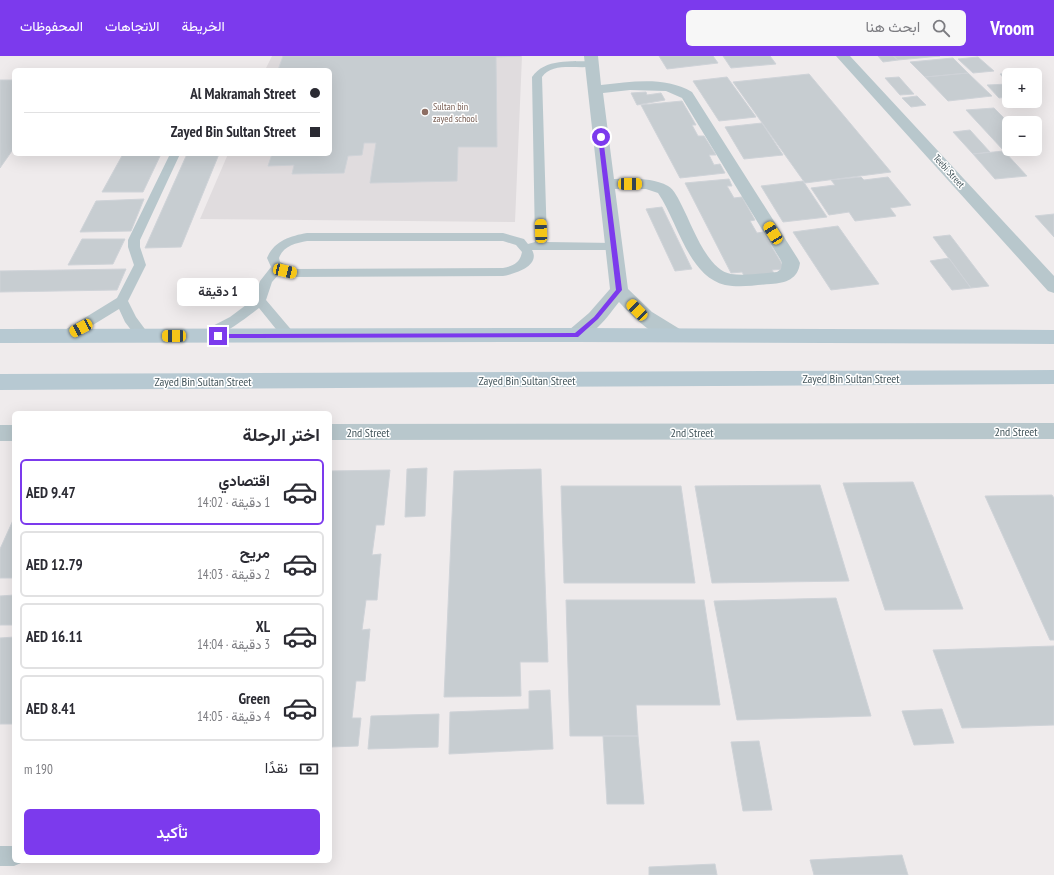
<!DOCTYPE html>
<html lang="ar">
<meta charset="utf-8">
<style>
:root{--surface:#fff;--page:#f7f7f7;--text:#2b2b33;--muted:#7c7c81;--line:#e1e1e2;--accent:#7c3aed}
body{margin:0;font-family:"PT Sans Narrow",Vazirmatn,sans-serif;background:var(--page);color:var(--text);direction:rtl;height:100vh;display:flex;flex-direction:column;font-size:15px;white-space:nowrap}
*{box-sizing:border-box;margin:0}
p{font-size:13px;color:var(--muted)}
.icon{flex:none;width:22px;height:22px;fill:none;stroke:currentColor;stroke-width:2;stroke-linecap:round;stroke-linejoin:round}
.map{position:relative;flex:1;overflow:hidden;direction:ltr}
.drawer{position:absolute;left:12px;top:355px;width:320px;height:452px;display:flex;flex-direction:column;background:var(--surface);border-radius:6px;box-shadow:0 4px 16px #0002;direction:rtl}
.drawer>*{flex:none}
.top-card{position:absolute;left:12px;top:12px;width:320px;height:88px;border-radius:6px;box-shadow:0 4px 16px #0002;direction:rtl;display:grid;align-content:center;height:88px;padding:0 12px;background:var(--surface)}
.fabs{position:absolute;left:1002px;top:12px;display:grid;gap:8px}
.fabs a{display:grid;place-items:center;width:40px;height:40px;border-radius:6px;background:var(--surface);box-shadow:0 4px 16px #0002;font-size:20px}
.end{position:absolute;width:18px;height:18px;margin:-9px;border:5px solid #7c3aed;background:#fff;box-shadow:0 0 0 2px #fff}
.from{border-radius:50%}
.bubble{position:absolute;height:28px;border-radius:6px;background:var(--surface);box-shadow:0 4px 16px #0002;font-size:13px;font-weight:600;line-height:28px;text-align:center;direction:rtl}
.car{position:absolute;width:12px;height:24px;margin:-12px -6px;border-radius:5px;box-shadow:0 0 3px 1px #0007;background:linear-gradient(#f5c518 24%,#345 0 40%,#f5c518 0 76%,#345 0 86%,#f5c518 0)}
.top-card b{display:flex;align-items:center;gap:14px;height:38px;font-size:15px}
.top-card b+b{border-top:1px solid var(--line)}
.top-card i{width:10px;height:10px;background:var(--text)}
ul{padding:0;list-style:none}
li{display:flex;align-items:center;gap:12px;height:66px;margin:0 8px 6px;padding:0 4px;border:2px solid var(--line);border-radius:6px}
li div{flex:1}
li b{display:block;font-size:15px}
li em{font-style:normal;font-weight:600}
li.active{border-color:var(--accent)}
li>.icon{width:36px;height:36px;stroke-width:1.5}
h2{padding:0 12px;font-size:18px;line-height:48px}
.pay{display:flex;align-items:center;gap:10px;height:44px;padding:0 12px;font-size:15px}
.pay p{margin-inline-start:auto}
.action{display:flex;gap:8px;margin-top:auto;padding:8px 12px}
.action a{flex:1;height:46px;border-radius:6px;background:var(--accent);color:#fff;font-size:16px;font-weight:600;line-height:46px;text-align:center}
header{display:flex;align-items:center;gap:24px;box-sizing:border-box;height:56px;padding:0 20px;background:var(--accent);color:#fff}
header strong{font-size:19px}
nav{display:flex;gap:22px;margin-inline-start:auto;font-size:14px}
.search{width:280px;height:36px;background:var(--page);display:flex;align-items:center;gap:10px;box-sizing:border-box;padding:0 14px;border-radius:6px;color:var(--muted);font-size:15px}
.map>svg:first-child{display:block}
.education{fill:#e0dcde}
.building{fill:#c7cdd1;stroke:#cfd3d8}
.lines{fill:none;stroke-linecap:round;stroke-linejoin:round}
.service{fill:#b8c7cc;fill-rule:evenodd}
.minor{fill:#b8c7cc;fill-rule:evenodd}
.secondary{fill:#b7c9d2;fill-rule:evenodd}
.route{fill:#7c3aed}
.education-dot{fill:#8d6e63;stroke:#fff;stroke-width:1.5}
.labels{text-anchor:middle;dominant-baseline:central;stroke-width:3;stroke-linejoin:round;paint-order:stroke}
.far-education-label{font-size:10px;fill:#785e54;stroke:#fff;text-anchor:start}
.far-street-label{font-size:10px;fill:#42545a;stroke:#fff}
.street-label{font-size:12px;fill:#42545a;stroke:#fff}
</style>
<header>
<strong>Vroom</strong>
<div class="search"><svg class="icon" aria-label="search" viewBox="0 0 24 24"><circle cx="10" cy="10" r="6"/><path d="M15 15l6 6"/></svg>ابحث هنا</div>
<nav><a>الخريطة</a><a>الاتجاهات</a><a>المحفوظات</a></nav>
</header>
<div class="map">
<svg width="1054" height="819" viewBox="0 0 1054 819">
<rect width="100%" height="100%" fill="#efebec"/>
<path class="education" d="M272,0H522L515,166L200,163L228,98H330V14H265Z"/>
<path class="building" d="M283,0H521L496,1L497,91H458L457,125L370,127L376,87H364L362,99L348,100L344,117L292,118L294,109L268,110L272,98H330V14H278Z
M659,0H713L718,7L667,13Z
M723,0H770L776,8L731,12Z
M878,0H893L898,4L883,6Z
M893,0H940L898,4Z
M978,1L994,15L973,17L958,3Z
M953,2L968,17L925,21L910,6Z
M968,17L992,40L948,45L925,21Z
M1013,17L1015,19H1009L1008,27L1000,18Z
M809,18L891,116L805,127L733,26Z
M727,21L756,61L719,65L693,25Z
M899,21L914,38L900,39L885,22Z
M0,24H14V92L0,112Z
M1009,28V41L999,42L987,29Z
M646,36L647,39L661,37L665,44L637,49L631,37Z
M917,40L926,49L911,51L902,42Z
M682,45L696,69H692L698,80H704L716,99H709L714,109L720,108L725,117L680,122L641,49Z
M994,52L1009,67V93H1030L1004,95L966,54Z
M762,67L783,99L744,103L725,71Z
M970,74L990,96L973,98L953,76Z
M1004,95L1027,120L995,123L973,98Z
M123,98H161L143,136H102Z
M187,98H219L181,191L145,192Z
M861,121L864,124L888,121L911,149L890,152L896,160L855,165L849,156L829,159L811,132L835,129L831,124Z
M729,123L732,130H727L734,142L742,141L755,164L750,165L757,177L763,176L785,213L772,214L775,219L745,221L742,216L731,217L685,127Z
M803,125L827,161L783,166L761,130Z
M144,143L131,175L80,176L96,145Z
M662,151L692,213L675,215L646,153Z
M1054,158V181L1035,160Z
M838,170L879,228L831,234L793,176Z
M950,179L989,230L971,232L933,181Z
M82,183H125L113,208L68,209Z
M949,202L971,232L952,234L930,205Z
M126,213L117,234L0,236V215Z
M427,412L425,460L405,461L407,413Z
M541,413L548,606H520L521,640L444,641L454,415Z
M390,414L384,469H376L372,499L381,498L377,544H366L362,574L370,573L365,625H356L352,662H361L358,690L330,691V415Z
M913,426L963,553L885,554L843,427Z
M820,429L849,525L712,527L695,430Z
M561,430H681L695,527H564Z
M1052,439L1054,442V584H1050L985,440Z
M14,462V522H0V493Z
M14,539V569H0V540Z
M836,542L871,660L737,664L714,545Z
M566,544H704L720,649H636L638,680H570Z
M14,581V668H0V582Z
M1054,590V669L962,672L933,594Z
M550,634L553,693L449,698L450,656L529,653V635Z
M942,653L954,687L914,689L902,655Z
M439,658L438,691L368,693L371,660Z
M603,680H638L644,748H607Z
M759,685L772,754L743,755L731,686Z
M902,799L908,819H814L810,804Z
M715,808L717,819H649V811Z"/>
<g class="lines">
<path class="service" d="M592,5L595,6V10C579,14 553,5 542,21L547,186L614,187L620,191L618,194H532C541,210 514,218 503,220L293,221L280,217L272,226L266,244L294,277L296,280L294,283H284L259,252C247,261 214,288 199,283L197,280L199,277L230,261L254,243L260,225L271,211L267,202C274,185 290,180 307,177H503L524,183L528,188L535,186L532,21C545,2 571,6 592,5ZM307,185H503L516,189L522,196C520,207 513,210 503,212L294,213L280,206L279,202C283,190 296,187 307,185Z
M170,98H180L140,184V191L146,209L128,245L136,261L150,280L148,283H138L125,266L119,253L70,283H60L58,280L60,277L117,242L134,209L128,191V184Z
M0,790H14V805H22L21,807L14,810H0Z"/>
<path class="minor" d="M584,0H598L601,29C632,26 664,20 692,36L798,203L800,207C798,223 786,227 771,228C756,229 740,232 725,229C688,220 678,166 658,137L646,133H615L628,233L652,256L683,275L686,280L683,285C663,291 632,260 619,246C608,260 588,289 569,284L566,279L569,274L589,257L610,233ZM630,34L666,35L682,42L780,203L782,207L781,213L777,216C763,217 745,220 731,218C707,214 692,169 682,150C679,144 674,133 668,130C651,121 632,123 614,123L603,37Z
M836,0H850L1054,220V237L1048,235Z
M1054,367V383L330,384V368Z
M0,369H14V385H0Z"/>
<path class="secondary" d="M576,272L1054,274V288L576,286L0,287V273Z
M1054,314V328L0,334V318Z"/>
</g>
<path class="route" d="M601,80L603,81L622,234L598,263L578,281L218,282L215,280L218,278L575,277L594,261L616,234L598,81Z"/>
<circle class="education-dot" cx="425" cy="56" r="4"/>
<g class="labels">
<g class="far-education-label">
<text x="433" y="50">Sultan bin<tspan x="433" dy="12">zayed school</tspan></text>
</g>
<g class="far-street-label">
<text transform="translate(949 115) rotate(48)">Teebi Street</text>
</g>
<g class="street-label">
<text x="851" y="322">Zayed Bin Sultan Street</text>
<text x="527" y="324">Zayed Bin Sultan Street</text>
<text x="203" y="325">Zayed Bin Sultan Street</text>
<text x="1016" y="375">2nd Street</text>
<text x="368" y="376">2nd Street</text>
<text x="692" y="376">2nd Street</text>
</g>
</g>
</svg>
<div class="fabs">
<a>+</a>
<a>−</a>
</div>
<i class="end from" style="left:601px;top:81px"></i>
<i class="end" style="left:218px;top:280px"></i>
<div class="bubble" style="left:177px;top:222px;width:82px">1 دقيقة</div>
<i class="car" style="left:630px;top:128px;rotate:90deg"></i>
<i class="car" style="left:541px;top:175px;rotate:358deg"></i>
<i class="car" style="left:773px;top:177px;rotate:328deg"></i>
<i class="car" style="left:285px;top:215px;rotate:103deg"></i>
<i class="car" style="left:637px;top:254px;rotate:316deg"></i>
<i class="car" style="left:81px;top:272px;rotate:242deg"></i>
<i class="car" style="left:174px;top:280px;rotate:270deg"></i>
<div class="top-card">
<b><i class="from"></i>Al Makramah Street</b>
<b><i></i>Zayed Bin Sultan Street</b>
</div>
<section class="drawer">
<h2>اختر الرحلة</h2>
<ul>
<li class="active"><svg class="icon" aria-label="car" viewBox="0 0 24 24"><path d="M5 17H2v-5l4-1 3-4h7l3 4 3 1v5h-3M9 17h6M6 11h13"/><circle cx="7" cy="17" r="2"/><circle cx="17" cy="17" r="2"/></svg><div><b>اقتصادي</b><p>1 دقيقة · 14:02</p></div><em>AED 9.47</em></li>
<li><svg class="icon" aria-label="car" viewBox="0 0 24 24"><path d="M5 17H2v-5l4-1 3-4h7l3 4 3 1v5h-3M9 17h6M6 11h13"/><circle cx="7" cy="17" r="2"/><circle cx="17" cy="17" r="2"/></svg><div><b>مريح</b><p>2 دقيقة · 14:03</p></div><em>AED 12.79</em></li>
<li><svg class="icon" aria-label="car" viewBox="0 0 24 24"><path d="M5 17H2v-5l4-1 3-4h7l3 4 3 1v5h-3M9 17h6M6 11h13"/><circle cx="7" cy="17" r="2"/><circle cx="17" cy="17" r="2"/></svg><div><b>XL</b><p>3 دقيقة · 14:04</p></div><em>AED 16.11</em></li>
<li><svg class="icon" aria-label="car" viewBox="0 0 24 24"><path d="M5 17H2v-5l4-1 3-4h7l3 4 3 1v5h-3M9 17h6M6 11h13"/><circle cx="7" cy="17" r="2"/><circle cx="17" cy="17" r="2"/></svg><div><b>Green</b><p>4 دقيقة · 14:05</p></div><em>AED 8.41</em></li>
</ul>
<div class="pay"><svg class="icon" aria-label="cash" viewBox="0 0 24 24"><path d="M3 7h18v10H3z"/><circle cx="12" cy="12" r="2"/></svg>نقدًا<p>190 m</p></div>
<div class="action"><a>تأكيد</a></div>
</section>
</div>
